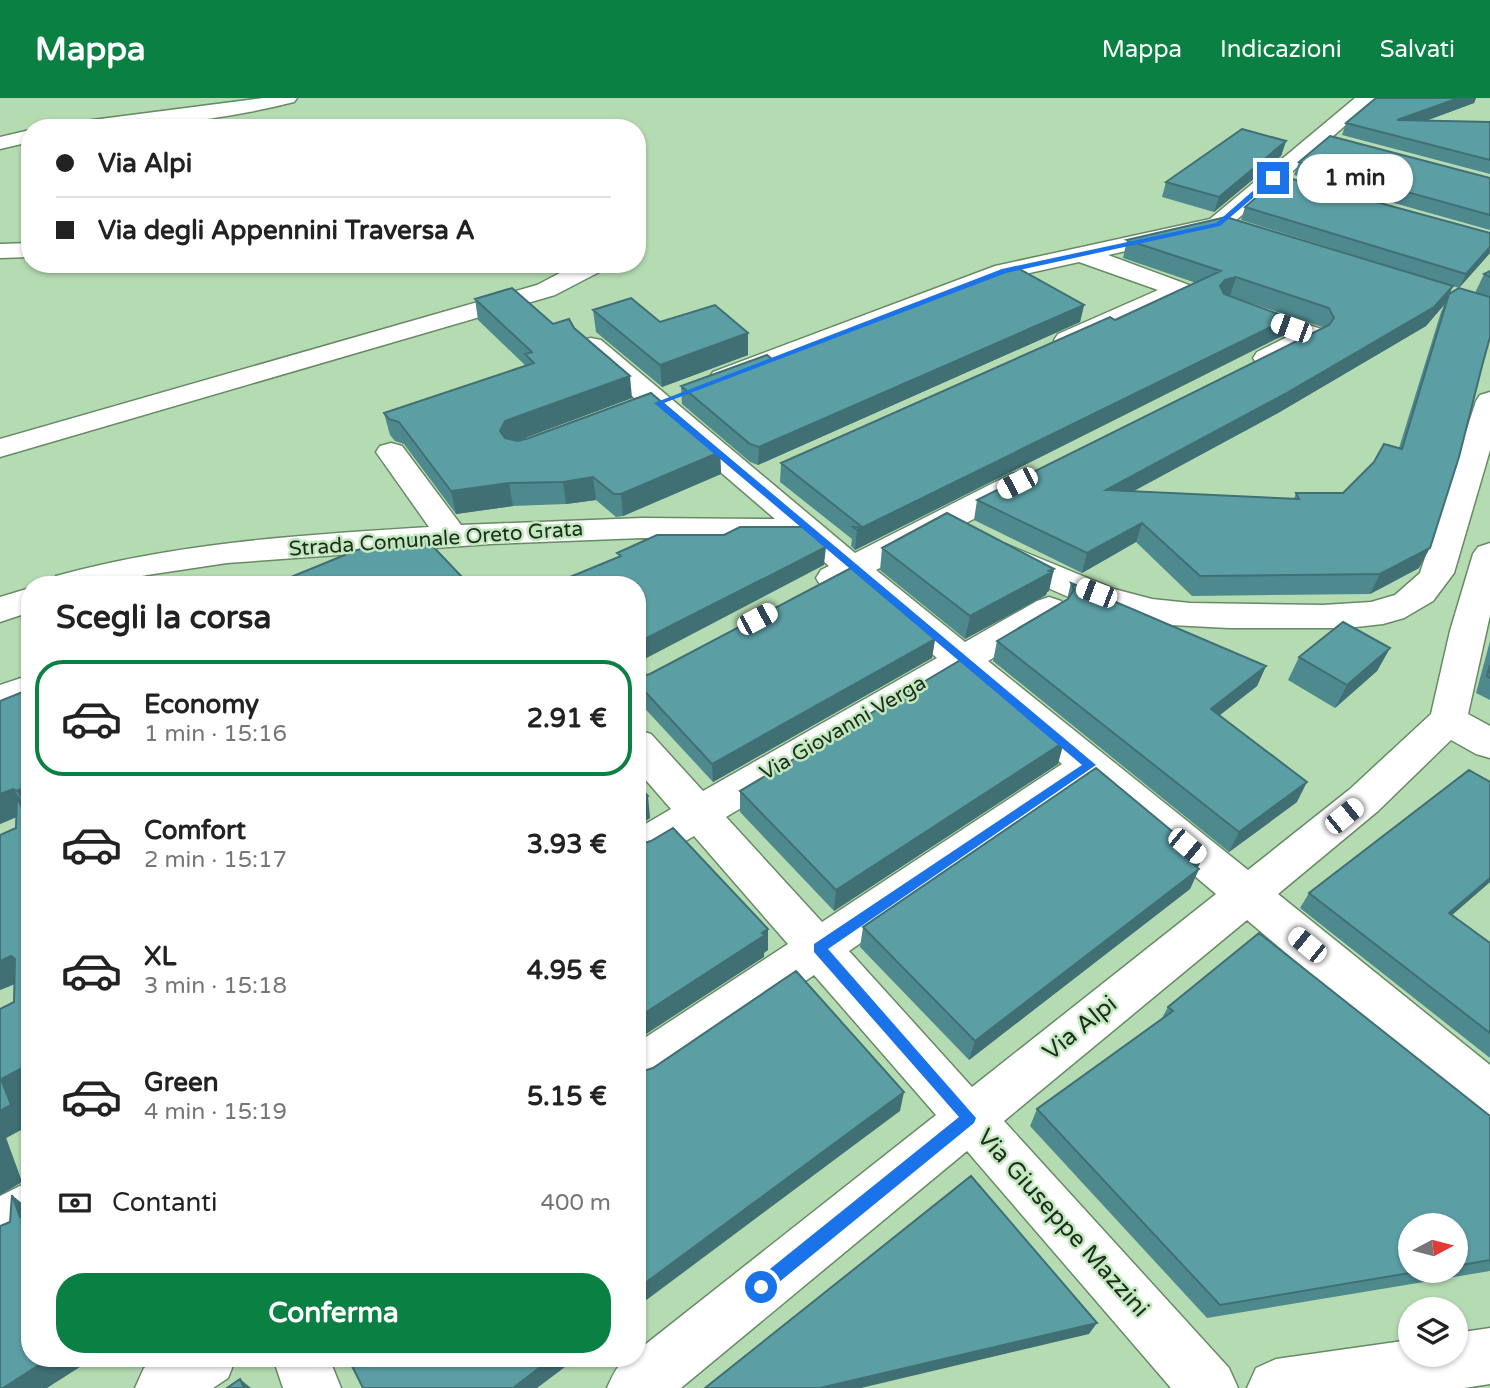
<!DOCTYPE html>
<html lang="it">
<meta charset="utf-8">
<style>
:root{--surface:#fff;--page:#f6f6f6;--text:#222;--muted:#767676;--line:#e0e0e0;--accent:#0b8043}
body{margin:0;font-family:"Varela Round",sans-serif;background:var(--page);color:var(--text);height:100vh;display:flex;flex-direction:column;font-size:26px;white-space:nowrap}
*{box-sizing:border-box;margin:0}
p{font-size:23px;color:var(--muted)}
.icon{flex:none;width:38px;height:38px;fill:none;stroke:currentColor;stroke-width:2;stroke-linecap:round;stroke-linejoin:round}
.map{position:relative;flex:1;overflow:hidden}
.side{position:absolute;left:21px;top:478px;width:625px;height:791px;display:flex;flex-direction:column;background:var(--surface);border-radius:28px;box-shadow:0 2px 5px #0004}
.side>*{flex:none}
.guide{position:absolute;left:21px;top:21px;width:625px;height:154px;border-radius:28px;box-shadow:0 2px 5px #0004;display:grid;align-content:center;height:154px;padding:0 35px;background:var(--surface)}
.needle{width:46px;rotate:83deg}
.tools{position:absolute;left:1398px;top:1115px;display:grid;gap:14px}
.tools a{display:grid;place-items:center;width:70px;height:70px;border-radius:50%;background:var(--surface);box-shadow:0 2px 5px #0004;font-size:35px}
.end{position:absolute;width:32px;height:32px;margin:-16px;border:9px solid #1a73e8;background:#fff;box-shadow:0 0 0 4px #fff}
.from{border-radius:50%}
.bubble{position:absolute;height:49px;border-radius:24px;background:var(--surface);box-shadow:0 2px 5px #0004;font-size:23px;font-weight:800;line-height:49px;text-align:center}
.car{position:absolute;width:21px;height:42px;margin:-21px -10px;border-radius:9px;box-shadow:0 0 5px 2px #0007;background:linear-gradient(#fff 24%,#345 0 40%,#fff 0 76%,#345 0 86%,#fff 0)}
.guide b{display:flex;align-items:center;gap:24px;height:66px;font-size:26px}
.guide b+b{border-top:2px solid var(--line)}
.guide i{width:18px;height:18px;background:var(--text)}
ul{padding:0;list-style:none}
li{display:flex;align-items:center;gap:21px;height:116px;margin:0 14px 10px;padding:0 21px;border:4px solid transparent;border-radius:28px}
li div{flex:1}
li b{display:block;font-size:26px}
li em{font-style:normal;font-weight:800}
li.active{border-color:var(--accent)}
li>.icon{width:63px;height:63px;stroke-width:1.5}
h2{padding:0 35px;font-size:32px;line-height:84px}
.pay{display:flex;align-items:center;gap:18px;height:77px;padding:0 35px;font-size:26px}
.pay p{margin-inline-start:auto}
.button{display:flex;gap:14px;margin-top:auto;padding:14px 35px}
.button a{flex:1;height:80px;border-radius:28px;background:var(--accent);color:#fff;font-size:28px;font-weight:800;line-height:80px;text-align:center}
header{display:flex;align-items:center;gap:42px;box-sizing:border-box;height:98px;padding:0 35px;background:var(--accent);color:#fff}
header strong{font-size:33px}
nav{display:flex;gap:38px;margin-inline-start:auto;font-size:24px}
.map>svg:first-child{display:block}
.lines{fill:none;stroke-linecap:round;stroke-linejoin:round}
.minor-casing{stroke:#678a64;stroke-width:3}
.minor{fill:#fff;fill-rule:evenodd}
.wall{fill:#4e898e;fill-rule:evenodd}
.shaded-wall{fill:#406f74}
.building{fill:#5b9fa5;stroke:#406f74;stroke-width:2}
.route{fill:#1a73e8}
.labels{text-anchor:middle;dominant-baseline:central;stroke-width:5;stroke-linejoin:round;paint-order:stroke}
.street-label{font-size:21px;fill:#1d2c1c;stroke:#c2e8be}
.near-street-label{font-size:24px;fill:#1d2c1c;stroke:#c2e8be}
</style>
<header>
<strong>Mappa</strong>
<nav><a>Mappa</a><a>Indicazioni</a><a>Salvati</a></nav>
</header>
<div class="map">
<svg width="1490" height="1290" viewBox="0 0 1490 1290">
<rect width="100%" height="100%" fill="#b5dbb2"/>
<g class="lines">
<defs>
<path id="minor" d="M263,0H297L294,4C220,23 143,30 67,30L70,26L77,24Z
M1355,0H1377L1226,131L1108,157L1189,187L1193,192L1189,197L1076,248L1067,250L1058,248L1054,242L1058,236L1158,192L1079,164L1011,179L733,286L723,288L713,286L709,280L713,274L995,168L1210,121Z
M30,32V44L0,51V39Z
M30,145V159L0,160V146Z
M577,166H608L605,171L555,197L0,359V341L537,187Z
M1237,203L1321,231L1325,237L1321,243C1302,252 1279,271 1257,266L1253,260L1257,254L1289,238L1228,217L1224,211L1228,205Z
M591,240L601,242L855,455L1011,376L1022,374L1033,376L1037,383L1033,390L876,472L965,544L1037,503L1049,499L1061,503L1066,511L1061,519L988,563L1248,772L1350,691L1431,616L1450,533L1473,456L1478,449L1490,445V517L1468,616L1490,628V660L1476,656L1451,642L1378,713L1278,796L1490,967V1020L1473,1013L1247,822L1004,1023L1229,1270L1238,1290H1171L967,1053L681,1290H607C614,1275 619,1260 637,1260V1253L936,1017L814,877L654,988L637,994V945L788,846L694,738L652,763L637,768V731L671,711L637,672V632L651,636L703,693L937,560L849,485L833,491L821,488L816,480L821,472L829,468L798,441L642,440L490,446L227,465L147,477L105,486H51L56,478C179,444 303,437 429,429L376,354L380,348L391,345L402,348L461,427L642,420L775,421L581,254L577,248L581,242ZM960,579L1062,666L822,824L726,719ZM1089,688L1216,796L972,989L849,853Z
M1490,294V352L1454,475L1433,503L1404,520L1383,526L1347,530H1229L1171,527L1133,520L1073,501L1007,472L993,464L988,457L993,450L1005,446L1114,491L1152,501L1190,505L1323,507L1371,504L1395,497L1420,475L1476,303L1480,297Z
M30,490V514L0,524V499Z
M30,577V605L0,615V587Z
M30,1083V1139L0,1153V1098Z
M1490,1230V1286L1464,1290H1247L1256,1270L1276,1261L1410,1242V1256H1456V1235Z
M158,1260H236L228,1280L213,1290H135L144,1270Z
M273,1260H329L341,1290H283Z"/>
</defs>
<use href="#minor" class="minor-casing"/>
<use href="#minor" class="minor"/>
</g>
<path class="wall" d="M1376,0H1476L1474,5L1425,23L1490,24V76L1342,37L1346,25Z
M1286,43L1281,58L1214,114L1162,99L1166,84Z
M1299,64L1490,80V132L1294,77Z
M1245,109L1490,135V155L1459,190L1241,122Z
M1127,142L1453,188L1444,207L1426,228L1278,315L1134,393L1294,401L1296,395H1343L1399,350L1441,214L1449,196L1475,195L1484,176L1490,173V239L1419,470L1370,496L1192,498L1136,444L1082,475L974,422L977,402L1323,230L1322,229L1230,198H1228L1289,220L1282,238L855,452L851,448L852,441L780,384L781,365L1115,222L1196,185L1123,160Z
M475,201L553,226L574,230L632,300L516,343L720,354L721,376L623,418L616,419L596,402L566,406L513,408L456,416L404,346L395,343L390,337L384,315L526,268L478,222Z
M1084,207L1080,224L758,367L750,364L682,306L681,288L773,262Z
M593,212L660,224L748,235V257L662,289L596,234Z
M882,450L1049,493L1047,494L1046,497L965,541L880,472Z
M1071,485L1266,568L1257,588L1220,617L1297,704L1229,754L993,563L997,543L1067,501Z
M935,541L932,560L713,684L637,602V579Z
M1490,543V602L1476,595Z
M1390,550L1377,573L1335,610L1288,582L1299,559Z
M30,591V714H28L21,1001L30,1027L6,1040L22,1084L0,1097L14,904L15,886L0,892L16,719L0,726Z
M1058,666L834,813L740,714V693Z
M1490,684V784L1452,817L1490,845V960L1300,810L1309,795Z
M1203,759L1198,769L1199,771L1190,791L969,962L860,849L863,829Z
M1168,909L1490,1018V1173L1207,1220L1030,1028L1037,1011L1162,920ZM1456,1127V1172H1410Z"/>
<path class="shaded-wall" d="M1459,0H1476L1474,5L1393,35L1397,22Z
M1286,43L1281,58L1214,114L1219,99Z
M1490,149V155L1459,190L1466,176Z
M1236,179L1230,198L1219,201L1220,188L1225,182Z
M1453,188L1444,207L1426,228L1278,315L1100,411L1106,392Z
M1084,207L1080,224L758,367L759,349Z
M1289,220L1282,238L855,452L857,432Z
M748,235V257L662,289L660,267Z
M630,278L632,300L509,346L500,333L505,323Z
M720,354L721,376L623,418L621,396Z
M593,379L596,402L566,406L563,384Z
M509,385L513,408L456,416L451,393Z
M1142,425L1136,444L1082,475L1087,455Z
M826,449L824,467L637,565V545Z
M1430,450L1419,470L1370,496L1380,476Z
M1054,471L1049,493L1047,494L1046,497L965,541L970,518Z
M935,541L932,560L713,684L712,666Z
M1390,550L1377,573L1335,610L1347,587Z
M1266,568L1257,588L1202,631L1211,611Z
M1064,644L1058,666L834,813L836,792Z
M1307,684L1297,704L1229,754L1239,734Z
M30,687V712L17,693Z
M13,691L29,714L30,729L24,716L0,726V696Z
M648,698L650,720L637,729V705Z
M1203,759L1196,773L1199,771L1190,791L969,962L975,943Z
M1490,780V784L1437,830L1449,815Z
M768,831V852L764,855V859L637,942V920Z
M11,858L29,880L0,892V863Z
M30,966V996L21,1001L30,1027L6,1040L22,1084L0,1097V1013L1,981Z
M904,994L900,1013L637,1209V1191Z
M12,1097L30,1112V1127L20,1119Z
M1097,1225L1089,1236L861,1290H820Z
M50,1260H94L47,1290H3Z
M552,1260H577L537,1290H513Z
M240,1281L251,1290H244Z"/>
<path class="building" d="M1376,0H1459L1397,22L1490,24V62L1346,25Z
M1242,31L1286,43L1219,99L1166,84Z
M1330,38L1490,80V117L1299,64Z
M1281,78L1490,135V149L1466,176L1245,109Z
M1226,119L1453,188L1434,209L1285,296L1106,392L1299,401L1296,395H1343L1374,364L1384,346L1402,351L1449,196L1459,190L1490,199V239L1482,268L1459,359L1430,450L1380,476L1200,478L1142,425L1087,455L977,402L1329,227L1334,220L1329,210L1236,179L1225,182L1220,188L1224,196L1289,220L857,432L853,429H862L781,365L1110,219L1115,222L1221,173L1127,142Z
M1016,169L1084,207L759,349L750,346L681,288L767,257L773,262Z
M1490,173V179L1484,176Z
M512,190L553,226L569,221L574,230L630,278L505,323L500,333L505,340L518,343L529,340L651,295L720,354L621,396H614L593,379L563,384L509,385L451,393L399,324L389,321L384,315L534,265L525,256L532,254L475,201Z
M631,200L660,224L715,207L748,235L660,267L593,212Z
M947,415L1054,471L1049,473L1052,474L970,518L882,450Z
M740,429H803L826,449L637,545V486H553L621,458L617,455L657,437H724Z
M422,437L462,479L458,483L462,486H274L357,452Z
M851,470L935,541L712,666L637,585V579L650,576Z
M1071,485L1266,568L1211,611L1307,684L1239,734L997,543L1068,501L1074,492Z
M1343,524L1390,550L1347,587L1299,559Z
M964,560L1064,644L836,792L740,693Z
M1490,567V580L1487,578Z
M30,591V687L17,693L13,691L0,696V603Z
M1096,670L1203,759L1193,766L1199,771L975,943L863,829Z
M1469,672L1490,684V780L1449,815L1490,845V935L1309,795Z
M637,686L648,698L637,705Z
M17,698L30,729V966L1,981L11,1007L0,1013V911L14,904L15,861L11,858L0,863V737L16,730Z
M673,730L768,831L762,835L765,837L637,920V747L651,743Z
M1259,835L1490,1018V1162L1456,1168V1127H1410V1172H1427L1220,1207L1037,1011L1173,913L1168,909Z
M796,873L904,994L637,1191V975L653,970Z
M971,1078L1097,1225L820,1290H705Z
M12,1097L20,1119L30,1113V1260H50L3,1290H0V1128L10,1124Z
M348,1260H552L513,1290H363Z
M240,1281L244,1290H227Z"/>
<path class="route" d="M1270,78L1276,80L1220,128L1006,175L664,305L1096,667L828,851L976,1020L974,1025L767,1194L761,1197L755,1194L753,1189L755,1183L959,1019L814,854V846L1082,667L654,305L1002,171L1216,125Z"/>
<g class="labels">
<g class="street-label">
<text transform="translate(436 441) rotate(-4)">Strada Comunale Oreto Grata</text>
<text transform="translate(843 630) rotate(-30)">Via Giovanni Verga</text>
</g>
<g class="near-street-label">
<text transform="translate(1080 930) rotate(-39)">Via Alpi</text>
<text transform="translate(1063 1125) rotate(48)">Via Giuseppe Mazzini</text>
</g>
</g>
</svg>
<div class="tools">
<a><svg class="needle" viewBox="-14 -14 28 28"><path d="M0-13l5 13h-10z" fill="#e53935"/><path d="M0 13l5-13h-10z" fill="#767676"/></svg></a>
<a><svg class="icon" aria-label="layers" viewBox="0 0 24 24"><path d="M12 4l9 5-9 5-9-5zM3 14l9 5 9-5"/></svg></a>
</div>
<i class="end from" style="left:761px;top:1189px"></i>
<i class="end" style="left:1273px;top:80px"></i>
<div class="bubble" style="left:1297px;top:56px;width:116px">1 min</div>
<i class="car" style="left:1291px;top:230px;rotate:290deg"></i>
<i class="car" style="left:1017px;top:385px;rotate:243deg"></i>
<i class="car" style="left:1096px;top:495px;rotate:291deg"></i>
<i class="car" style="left:757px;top:521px;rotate:62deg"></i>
<i class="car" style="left:1344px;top:718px;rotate:51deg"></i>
<i class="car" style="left:1187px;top:748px;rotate:130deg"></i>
<i class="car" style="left:1307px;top:847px;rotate:309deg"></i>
<div class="guide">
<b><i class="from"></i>Via Alpi</b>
<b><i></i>Via degli Appennini Traversa A</b>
</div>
<section class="side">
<h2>Scegli la corsa</h2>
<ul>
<li class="active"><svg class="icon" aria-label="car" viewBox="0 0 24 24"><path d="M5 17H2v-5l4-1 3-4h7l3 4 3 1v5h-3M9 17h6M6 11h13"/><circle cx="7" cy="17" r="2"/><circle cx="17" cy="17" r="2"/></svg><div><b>Economy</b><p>1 min · 15:16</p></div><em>2.91 €</em></li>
<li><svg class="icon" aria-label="car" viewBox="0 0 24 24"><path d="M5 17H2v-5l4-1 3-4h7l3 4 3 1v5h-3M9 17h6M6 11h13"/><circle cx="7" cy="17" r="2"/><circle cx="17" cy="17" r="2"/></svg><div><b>Comfort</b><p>2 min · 15:17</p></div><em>3.93 €</em></li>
<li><svg class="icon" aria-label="car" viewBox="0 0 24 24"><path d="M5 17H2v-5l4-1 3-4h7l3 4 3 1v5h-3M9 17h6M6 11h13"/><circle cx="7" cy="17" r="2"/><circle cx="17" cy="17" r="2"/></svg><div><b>XL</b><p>3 min · 15:18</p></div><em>4.95 €</em></li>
<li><svg class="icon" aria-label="car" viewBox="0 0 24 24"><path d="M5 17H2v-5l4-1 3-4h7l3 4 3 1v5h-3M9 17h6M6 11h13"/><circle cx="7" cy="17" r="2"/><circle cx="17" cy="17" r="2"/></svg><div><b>Green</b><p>4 min · 15:19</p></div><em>5.15 €</em></li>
</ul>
<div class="pay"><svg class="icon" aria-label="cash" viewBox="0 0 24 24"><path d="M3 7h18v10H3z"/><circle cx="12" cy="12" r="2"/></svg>Contanti<p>400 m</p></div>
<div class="button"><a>Conferma</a></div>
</section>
</div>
